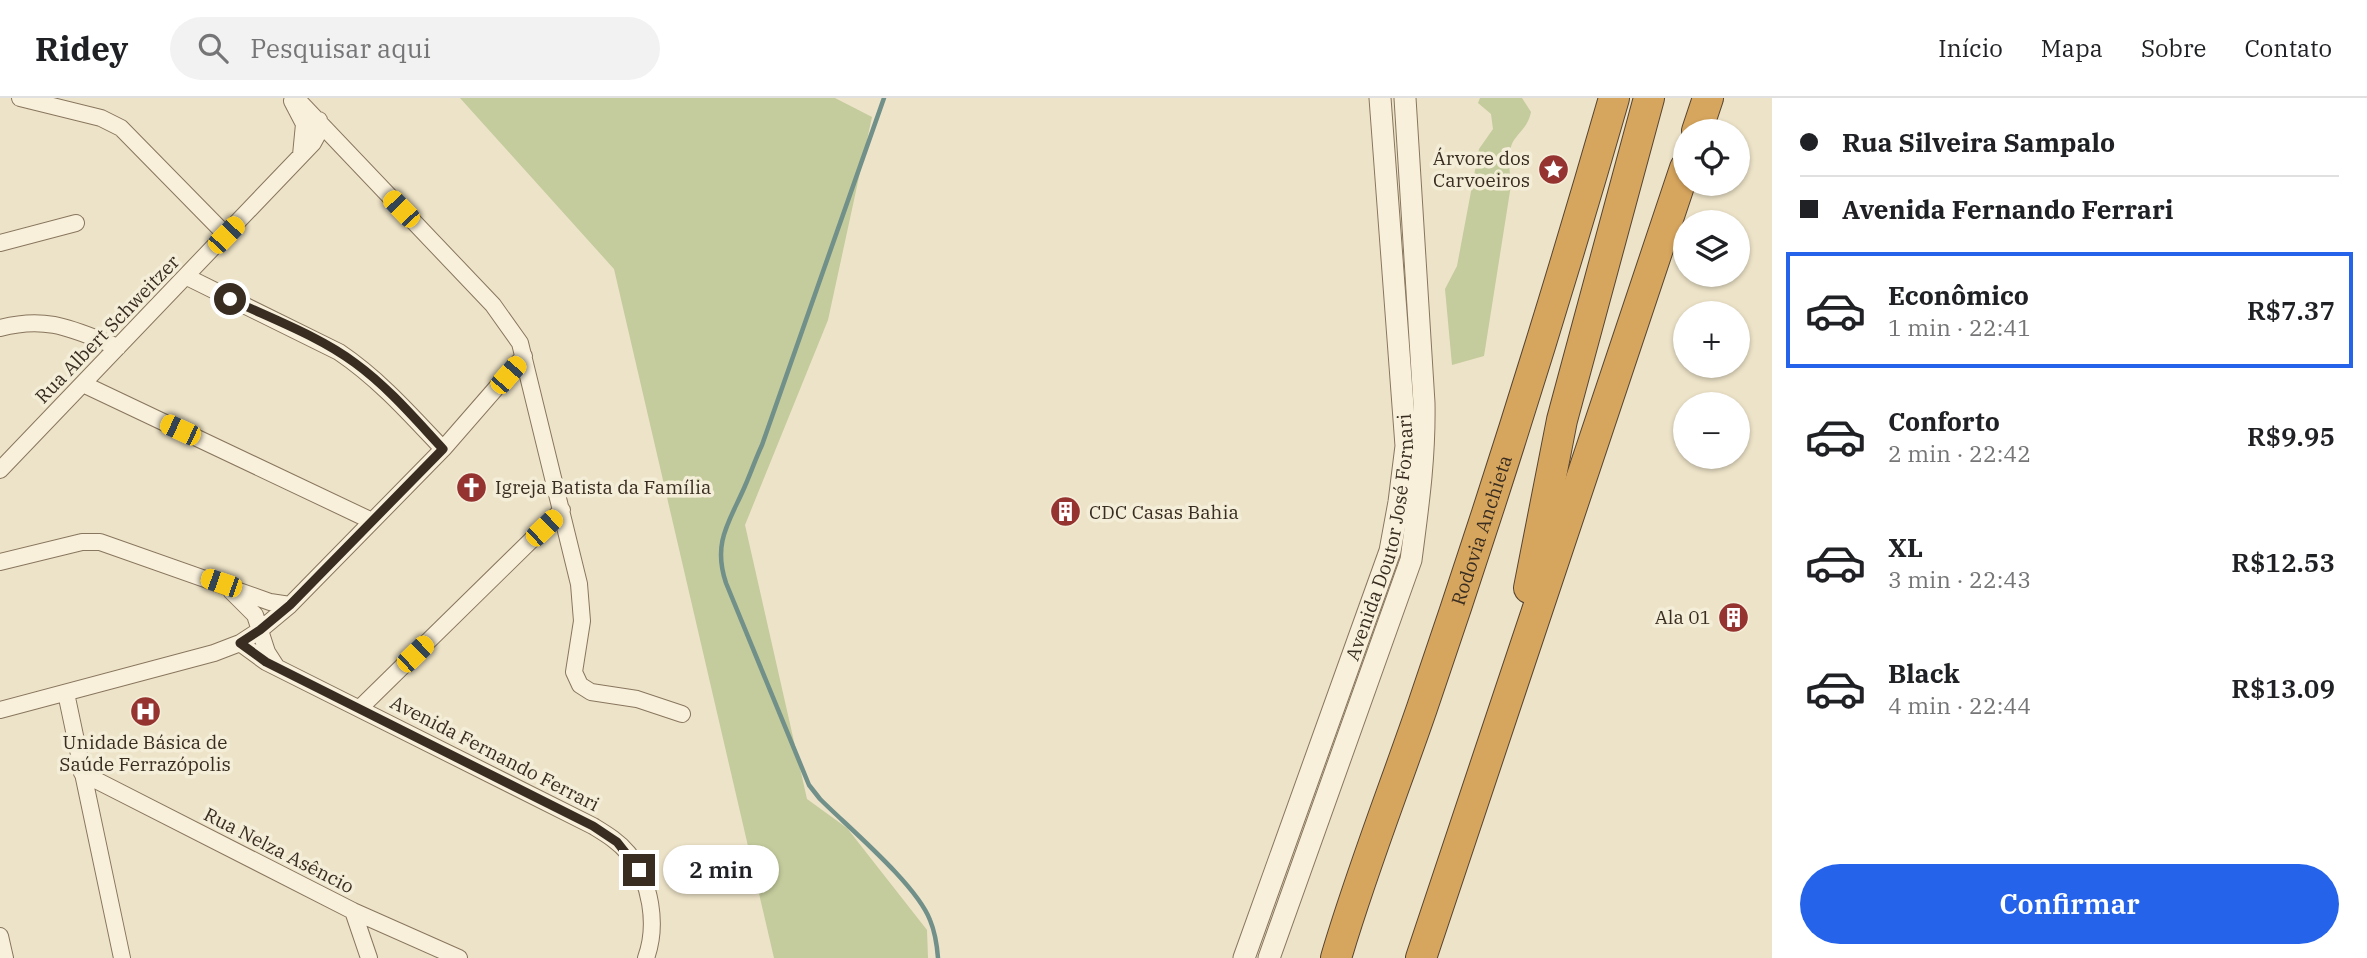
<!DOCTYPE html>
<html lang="pt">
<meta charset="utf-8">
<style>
:root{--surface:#fff;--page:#f2f2f2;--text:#202124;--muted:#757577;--line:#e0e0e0;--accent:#2563eb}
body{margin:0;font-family:"IBM Plex Serif",serif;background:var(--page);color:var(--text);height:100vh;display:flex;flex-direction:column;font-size:26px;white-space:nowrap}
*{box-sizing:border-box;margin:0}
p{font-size:23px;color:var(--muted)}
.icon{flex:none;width:38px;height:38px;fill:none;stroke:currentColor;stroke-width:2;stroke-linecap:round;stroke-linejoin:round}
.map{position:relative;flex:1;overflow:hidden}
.drawer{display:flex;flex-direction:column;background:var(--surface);width:595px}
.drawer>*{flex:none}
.guide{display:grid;align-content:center;height:154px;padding:0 28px;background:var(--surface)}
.fabs{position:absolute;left:1673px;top:21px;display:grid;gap:14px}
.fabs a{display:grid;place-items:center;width:77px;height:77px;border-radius:50%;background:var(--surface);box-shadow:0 2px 5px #0004;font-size:35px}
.end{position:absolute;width:32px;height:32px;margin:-16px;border:9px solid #392d21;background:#fff;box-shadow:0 0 0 4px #fff}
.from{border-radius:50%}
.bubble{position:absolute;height:49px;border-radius:24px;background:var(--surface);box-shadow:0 2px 5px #0004;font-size:23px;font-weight:600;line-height:49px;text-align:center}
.car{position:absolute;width:21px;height:42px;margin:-21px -10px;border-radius:9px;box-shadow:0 0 5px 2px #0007;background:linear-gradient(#f5c518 24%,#345 0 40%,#f5c518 0 76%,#345 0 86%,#f5c518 0)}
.guide b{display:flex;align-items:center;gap:24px;height:66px;font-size:26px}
.guide b+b{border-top:2px solid var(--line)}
.guide i{width:18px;height:18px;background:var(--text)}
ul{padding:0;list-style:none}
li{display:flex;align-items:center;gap:21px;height:116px;margin:0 14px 10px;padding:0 14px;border:4px solid transparent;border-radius:0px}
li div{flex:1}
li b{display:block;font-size:26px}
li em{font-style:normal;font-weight:600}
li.on{border-color:var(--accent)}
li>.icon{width:63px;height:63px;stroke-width:1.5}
.cta{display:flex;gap:14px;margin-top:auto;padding:14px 28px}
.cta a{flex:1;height:80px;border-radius:42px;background:var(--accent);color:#fff;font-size:28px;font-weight:600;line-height:80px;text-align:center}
header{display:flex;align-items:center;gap:42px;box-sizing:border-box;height:98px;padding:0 35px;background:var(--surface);border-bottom:2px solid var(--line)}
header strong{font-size:33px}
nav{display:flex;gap:38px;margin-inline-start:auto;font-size:24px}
.search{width:490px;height:63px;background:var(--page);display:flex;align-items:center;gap:18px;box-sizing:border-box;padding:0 24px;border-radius:38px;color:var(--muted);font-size:26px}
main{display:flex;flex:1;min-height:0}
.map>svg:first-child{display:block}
.green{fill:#c4cb9c}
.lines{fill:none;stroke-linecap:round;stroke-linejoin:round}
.stream{stroke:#709089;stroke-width:4.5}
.minor-casing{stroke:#88765e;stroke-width:18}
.tertiary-casing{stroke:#88765e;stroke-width:23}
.motorway-casing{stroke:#564432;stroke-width:32}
.minor{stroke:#f8f0db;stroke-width:16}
.tertiary{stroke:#f8f0db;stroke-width:21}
.motorway{stroke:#d7a65e;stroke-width:30}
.route{stroke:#392d21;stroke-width:9}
.labels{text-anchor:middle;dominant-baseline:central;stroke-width:7;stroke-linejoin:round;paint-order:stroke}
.poi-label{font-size:19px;fill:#392d21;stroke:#f4edd8;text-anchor:end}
.street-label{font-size:19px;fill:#392d21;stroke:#f4edd8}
</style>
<header>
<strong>Ridey</strong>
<div class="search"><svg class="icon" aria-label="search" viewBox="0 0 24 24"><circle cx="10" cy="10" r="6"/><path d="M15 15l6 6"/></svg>Pesquisar aqui</div>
<nav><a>Início</a><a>Mapa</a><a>Sobre</a><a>Contato</a></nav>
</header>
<main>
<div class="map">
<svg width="1772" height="860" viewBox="0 0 1772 860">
<rect width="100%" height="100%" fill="#ede3c8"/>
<path class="green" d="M460,0H835L872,19L828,222L745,427L807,701L847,730L927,832L928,860H774L614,171Z
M1480,0H1522L1531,14C1528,28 1522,31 1514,42C1506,55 1510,73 1511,87L1484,258L1452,267L1445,191L1457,168L1479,51L1493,31L1491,16L1478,5Z"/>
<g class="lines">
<path class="stream" d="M884,0L762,347C756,360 751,374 745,388C730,423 712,444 726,485L809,687L820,701C849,730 916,786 930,822C935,834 937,847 938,860"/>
<defs>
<path id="minor" d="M20,0L101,20L121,30L226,137
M296,0L493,207L520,245L579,486L582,523L574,574L580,587L591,594L637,601L682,616
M292,3L304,26L301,57
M0,145L76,125
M187,179L339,254C379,281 410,316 443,351
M0,230C48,217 74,232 118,249
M83,286L372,423
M0,372L313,45L319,34V22
M0,464L82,444H100L270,504L290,507
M231,493L255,517L267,554L276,568
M240,545L266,564L593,728C606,736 618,743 628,755C651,783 658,827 646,860
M66,595L122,860
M360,610L562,412
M0,612L214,555L240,545L260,532L290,507L443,351L524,258
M82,675L353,813L459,860
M353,813L369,860
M0,838L5,860"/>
<g id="tertiary">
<path id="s1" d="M1244,860L1390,453L1399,404L1406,348L1380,0"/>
<path d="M1269,860L1411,462C1418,408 1425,360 1424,305L1405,0"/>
</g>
<g id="motorway">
<path d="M1697,33L1708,0"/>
<path d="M1529,490L1562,322L1649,0"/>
<path id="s2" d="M1336,860C1361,775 1393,694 1422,610C1491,409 1555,205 1614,0"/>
<path d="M1421,860L1685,70"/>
</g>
</defs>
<use href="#minor" class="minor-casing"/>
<use href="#tertiary" class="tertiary-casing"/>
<use href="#motorway" class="motorway-casing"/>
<use href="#minor" class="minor"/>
<use href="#tertiary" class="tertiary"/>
<use href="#motorway" class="motorway"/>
</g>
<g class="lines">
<path class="route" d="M230,201C270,220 319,238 355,265C388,289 415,321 443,351L290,507L260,532L240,545L266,564L593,728L617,744L639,772"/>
</g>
<defs>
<symbol id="sight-disc" viewBox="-11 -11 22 22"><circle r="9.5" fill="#953330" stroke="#f4edd8"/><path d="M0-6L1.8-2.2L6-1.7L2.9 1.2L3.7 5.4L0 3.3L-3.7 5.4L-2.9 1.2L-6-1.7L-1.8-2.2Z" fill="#fff"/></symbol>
<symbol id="church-disc" viewBox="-11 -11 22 22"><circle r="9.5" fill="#953330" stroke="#f4edd8"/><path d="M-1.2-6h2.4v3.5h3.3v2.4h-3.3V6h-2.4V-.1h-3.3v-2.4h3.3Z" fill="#fff"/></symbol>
<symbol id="building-disc" viewBox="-11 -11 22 22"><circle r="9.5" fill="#953330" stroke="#f4edd8"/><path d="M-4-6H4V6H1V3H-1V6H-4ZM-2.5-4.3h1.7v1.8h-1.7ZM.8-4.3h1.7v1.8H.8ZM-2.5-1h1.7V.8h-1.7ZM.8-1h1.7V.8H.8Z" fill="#fff"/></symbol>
<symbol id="hospital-disc" viewBox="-11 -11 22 22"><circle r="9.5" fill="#953330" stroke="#f4edd8"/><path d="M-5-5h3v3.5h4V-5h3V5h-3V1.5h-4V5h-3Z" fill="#fff"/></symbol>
</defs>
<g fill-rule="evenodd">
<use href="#sight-disc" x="1536" y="54" width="35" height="35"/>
<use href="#church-disc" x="454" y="372" width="35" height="35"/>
<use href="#building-disc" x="1048" y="396" width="35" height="35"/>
<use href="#building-disc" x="1716" y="502" width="35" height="35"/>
<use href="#hospital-disc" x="128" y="596" width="35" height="35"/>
</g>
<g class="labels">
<g class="poi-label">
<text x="1530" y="60">Árvore dos<tspan x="1530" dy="22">Carvoeiros</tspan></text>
<text x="495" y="389" text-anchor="start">Igreja Batista da Família</text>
<text x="1089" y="414" text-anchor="start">CDC Casas Bahia</text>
<text x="1711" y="519">Ala 01</text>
<text x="145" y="644" text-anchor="middle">Unidade Básica de<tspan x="145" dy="22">Saúde Ferrazópolis</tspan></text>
</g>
<g class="street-label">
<text transform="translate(107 231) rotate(-46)">Rua Albert Schweitzer</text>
<text stroke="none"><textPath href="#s2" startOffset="452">Rodovia Anchieta</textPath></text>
<text stroke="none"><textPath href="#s1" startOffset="444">Avenida Doutor José Fornari</textPath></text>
<text transform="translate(495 655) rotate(27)">Avenida Fernando Ferrari</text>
<text transform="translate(279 752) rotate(27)">Rua Nelza Asêncio</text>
</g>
</g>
</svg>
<div class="fabs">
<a><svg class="icon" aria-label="locate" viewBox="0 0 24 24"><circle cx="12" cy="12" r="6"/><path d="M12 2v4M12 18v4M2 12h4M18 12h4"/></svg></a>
<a><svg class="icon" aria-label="layers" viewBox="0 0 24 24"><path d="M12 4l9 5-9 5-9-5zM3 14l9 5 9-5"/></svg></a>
<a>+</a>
<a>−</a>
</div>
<i class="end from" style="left:230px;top:201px"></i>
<i class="end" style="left:639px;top:772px"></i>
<div class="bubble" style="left:663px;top:747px;width:116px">2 min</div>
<i class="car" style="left:401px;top:111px;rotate:316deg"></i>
<i class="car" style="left:226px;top:137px;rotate:44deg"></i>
<i class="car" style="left:508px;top:277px;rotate:41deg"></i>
<i class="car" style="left:180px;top:332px;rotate:295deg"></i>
<i class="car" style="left:544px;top:430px;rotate:46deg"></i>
<i class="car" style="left:221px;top:485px;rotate:289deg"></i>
<i class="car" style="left:415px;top:556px;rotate:46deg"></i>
</div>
<section class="drawer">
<div class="guide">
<b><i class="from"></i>Rua Silveira Sampalo</b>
<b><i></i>Avenida Fernando Ferrari</b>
</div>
<ul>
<li class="on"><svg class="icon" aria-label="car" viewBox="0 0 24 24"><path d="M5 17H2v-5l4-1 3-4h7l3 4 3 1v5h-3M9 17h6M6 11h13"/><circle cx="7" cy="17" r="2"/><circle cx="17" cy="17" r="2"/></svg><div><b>Econômico</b><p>1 min · 22:41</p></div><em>R$7.37</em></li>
<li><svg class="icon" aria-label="car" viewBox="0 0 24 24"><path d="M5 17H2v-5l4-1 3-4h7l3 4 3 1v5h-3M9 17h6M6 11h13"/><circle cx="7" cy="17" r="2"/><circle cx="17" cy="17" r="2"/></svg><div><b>Conforto</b><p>2 min · 22:42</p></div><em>R$9.95</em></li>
<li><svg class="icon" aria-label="car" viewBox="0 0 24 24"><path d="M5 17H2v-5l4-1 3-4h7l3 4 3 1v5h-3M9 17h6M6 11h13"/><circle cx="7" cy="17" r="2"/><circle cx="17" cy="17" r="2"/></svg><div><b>XL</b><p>3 min · 22:43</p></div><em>R$12.53</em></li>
<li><svg class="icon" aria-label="car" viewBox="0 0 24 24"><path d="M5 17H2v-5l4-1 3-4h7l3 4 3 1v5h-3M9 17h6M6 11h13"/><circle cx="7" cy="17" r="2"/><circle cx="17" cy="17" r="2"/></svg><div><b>Black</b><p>4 min · 22:44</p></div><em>R$13.09</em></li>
</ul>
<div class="cta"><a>Confirmar</a></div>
</section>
</main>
